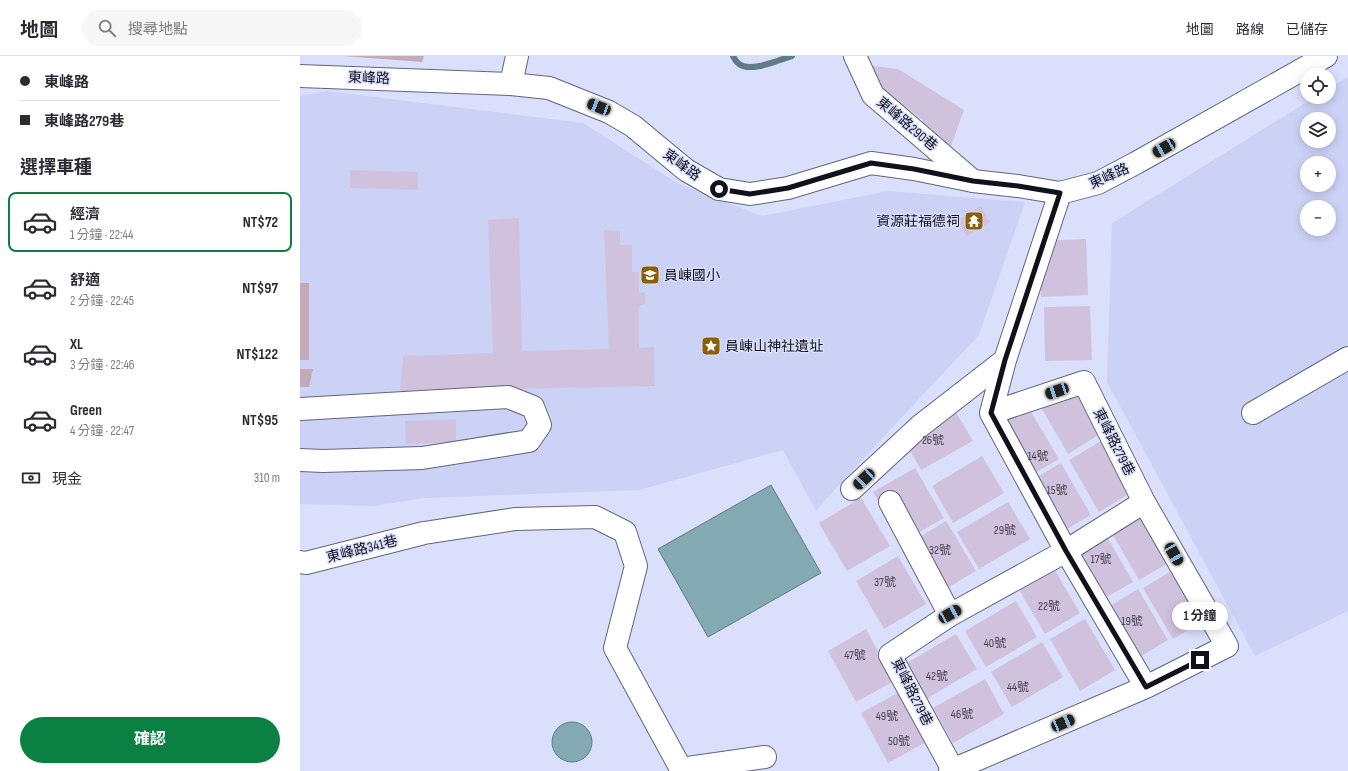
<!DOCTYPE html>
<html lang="zh-TW">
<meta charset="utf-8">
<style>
:root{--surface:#fff;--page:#f7f7f7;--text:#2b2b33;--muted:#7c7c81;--line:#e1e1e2;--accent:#0b8043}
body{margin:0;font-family:"Sofia Sans Condensed","Noto Sans TC",sans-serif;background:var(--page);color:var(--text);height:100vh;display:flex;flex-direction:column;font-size:15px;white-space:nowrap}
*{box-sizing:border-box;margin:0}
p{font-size:13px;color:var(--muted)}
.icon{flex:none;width:22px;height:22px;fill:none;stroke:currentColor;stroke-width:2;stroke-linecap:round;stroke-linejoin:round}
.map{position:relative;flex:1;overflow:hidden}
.details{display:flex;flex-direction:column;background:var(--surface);width:300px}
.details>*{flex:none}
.guide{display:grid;align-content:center;height:88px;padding:0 20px;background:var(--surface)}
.buttons{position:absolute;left:1000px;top:12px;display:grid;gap:8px}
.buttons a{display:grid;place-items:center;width:36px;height:36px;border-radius:50%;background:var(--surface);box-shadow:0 2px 10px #0003;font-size:20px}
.end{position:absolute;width:18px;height:18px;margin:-9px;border:5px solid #10111b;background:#fff;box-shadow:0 0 0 2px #fff}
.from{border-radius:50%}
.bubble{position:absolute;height:28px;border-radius:14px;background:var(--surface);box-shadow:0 2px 10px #0003;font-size:13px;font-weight:700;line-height:28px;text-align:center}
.car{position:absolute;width:12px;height:24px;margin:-12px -6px;border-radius:5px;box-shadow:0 0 3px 1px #0007;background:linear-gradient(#222 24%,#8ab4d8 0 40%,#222 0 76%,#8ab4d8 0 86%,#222 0)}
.guide b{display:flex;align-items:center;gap:14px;height:38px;font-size:15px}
.guide b+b{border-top:1px solid var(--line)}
.guide i{width:10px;height:10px;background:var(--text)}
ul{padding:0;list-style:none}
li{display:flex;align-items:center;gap:12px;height:60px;margin:0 8px 6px;padding:0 12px;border:2px solid transparent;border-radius:8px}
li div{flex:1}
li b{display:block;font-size:15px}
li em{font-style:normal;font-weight:700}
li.current{border-color:var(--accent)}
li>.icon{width:36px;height:36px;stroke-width:1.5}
h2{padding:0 20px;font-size:18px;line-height:48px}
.pay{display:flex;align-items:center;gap:10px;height:44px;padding:0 20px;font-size:15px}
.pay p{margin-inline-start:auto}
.action{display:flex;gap:8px;margin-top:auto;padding:8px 20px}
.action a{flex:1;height:46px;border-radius:24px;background:var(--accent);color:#fff;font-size:16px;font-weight:700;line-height:46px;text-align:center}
header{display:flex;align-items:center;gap:24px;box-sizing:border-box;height:56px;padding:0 20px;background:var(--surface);border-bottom:1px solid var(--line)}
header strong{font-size:19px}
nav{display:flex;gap:22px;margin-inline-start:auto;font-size:14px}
.search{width:280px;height:36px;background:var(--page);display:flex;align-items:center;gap:10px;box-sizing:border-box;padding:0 14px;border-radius:22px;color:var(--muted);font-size:15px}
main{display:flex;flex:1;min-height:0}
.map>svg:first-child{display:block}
.built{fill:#ccd2f6;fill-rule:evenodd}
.green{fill:#c2aab8}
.water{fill:#83a9b2;stroke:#607b85}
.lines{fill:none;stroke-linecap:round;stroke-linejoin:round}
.stream{stroke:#607b85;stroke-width:6}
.building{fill:#d0c2dd}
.minor-casing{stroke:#61657e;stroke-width:24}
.major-casing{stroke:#61657e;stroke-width:24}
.minor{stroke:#fff;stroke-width:22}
.major{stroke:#fff;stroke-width:22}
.route{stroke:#10111b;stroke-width:5}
.labels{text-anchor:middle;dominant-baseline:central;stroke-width:3;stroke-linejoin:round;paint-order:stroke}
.number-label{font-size:12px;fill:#403d4c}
.street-label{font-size:14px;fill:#10111b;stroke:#dadffc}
.poi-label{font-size:14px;fill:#10111b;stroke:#dadffc;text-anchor:start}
</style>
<header>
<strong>地圖</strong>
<div class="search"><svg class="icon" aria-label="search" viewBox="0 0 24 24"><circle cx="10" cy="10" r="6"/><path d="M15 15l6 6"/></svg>搜尋地點</div>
<nav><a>地圖</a><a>路線</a><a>已儲存</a></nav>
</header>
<main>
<section class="details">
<div class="guide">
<b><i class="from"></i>東峰路</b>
<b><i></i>東峰路279巷</b>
</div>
<h2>選擇車種</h2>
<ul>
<li class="current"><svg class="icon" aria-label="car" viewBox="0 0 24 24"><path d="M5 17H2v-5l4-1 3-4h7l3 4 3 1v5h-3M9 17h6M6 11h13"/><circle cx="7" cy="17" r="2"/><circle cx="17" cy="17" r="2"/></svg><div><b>經濟</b><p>1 分鐘 · 22:44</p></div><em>NT$72</em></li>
<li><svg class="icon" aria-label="car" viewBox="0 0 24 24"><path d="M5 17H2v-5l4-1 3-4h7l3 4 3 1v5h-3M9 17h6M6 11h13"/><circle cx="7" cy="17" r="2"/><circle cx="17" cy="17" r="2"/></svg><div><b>舒適</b><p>2 分鐘 · 22:45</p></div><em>NT$97</em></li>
<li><svg class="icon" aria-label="car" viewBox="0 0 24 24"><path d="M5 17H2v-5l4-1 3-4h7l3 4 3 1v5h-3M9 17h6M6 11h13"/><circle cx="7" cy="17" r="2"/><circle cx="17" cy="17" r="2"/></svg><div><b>XL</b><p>3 分鐘 · 22:46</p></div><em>NT$122</em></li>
<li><svg class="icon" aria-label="car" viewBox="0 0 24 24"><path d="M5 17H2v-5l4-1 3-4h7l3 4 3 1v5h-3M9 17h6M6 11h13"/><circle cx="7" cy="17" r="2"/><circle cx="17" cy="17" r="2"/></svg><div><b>Green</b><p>4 分鐘 · 22:47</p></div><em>NT$95</em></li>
</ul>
<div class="pay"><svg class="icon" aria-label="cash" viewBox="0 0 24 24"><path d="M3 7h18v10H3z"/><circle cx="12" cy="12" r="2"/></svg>現金<p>310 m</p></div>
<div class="action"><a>確認</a></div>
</section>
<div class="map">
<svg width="1048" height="715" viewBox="0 0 1048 715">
<rect width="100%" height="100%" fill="#dadffc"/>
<path class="built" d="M1048,21V555L955,600L807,326L812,167L1015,41H1029V32ZM1007,63H1029V85H1007ZM1007,107H1029V129H1007ZM1007,151H1029V173H1007Z
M27,35L283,67L379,128L462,160L588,135L725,146L679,279L547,420L516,455L483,394L339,434L125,442L73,450L0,448V40Z"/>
<path class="green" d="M43,0H124L122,6Z
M0,227H9V304H0Z
M0,313H13L9,331H0Z"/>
<path class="water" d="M471,429L521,517L408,581L358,493Z
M252 686a20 20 0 1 1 40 0a20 20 0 1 1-40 0Z"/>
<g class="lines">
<path class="stream" d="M433,0C434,2 436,6 439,8C451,17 478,4 492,0"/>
</g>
<path class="building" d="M573,10L598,13L664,54L651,90L618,78L623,64L604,50L574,36Z
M50,114L118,116V134L50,132Z
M681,150L690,166L667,180L657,164Z
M219,162L222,295L309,293L304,174L320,175V189H332V216H339V237L345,236V248L339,250V292L354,291L355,330L100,335L103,300L193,297L188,164Z
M786,183L788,239L741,241L740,185Z
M790,250L792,304L745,305L744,251Z
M776,324L805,375L768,398L738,346Z
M651,348L673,385L621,414L600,377Z
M728,351L759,403L721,425L691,374Z
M156,363V386L106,388L105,365Z
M806,382L837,433L799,456L769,404Z
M682,400L704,437L653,467L632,430Z
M761,407L791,459L753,481L723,429Z
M615,412L644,462L602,486L573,436Z
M561,442L590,490L547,515L519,467Z
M708,446L730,483L679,513L657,476Z
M847,450L877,502L839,524L809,472Z
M646,465L676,515L634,540L605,490Z
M803,474L833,526L798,546L768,495Z
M598,500L626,548L584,573L556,525Z
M750,506L780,557L745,578L715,527Z
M878,511L908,562L873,583L843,532Z
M838,533L868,584L833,605L803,554Z
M716,545L737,581L686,611L665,575Z
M785,563L815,614L780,635L750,583Z
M566,573L594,625L556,646L528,595Z
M656,578L677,613L626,643L605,608Z
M742,586L763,621L712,651L691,616Z
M685,623L704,658L653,687L633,652Z
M601,635L628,685L588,707L561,657Z"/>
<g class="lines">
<defs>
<path id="minor" d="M555,0L573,39L673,125
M211,28L217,0
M760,137L705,304L691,357L766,495L846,631
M0,353L208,341L233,351L240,369L229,385L122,402L23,405L0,404
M953,357L1048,302
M552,433L620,370L705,304
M590,446L650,559
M0,506L6,507L124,477L215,463L295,461L325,476L336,510L315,592L381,713L465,701
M653,714L590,599L650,559L766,495L844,446
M650,715L846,631L927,590L844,446L784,326L691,357"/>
<path id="major" d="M0,20L211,28L249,32L309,56L333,70L386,114L419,133L450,138L488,132L571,107L614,113L673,125L718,130L760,137L798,127L836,107L1026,0"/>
</defs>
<use href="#minor" class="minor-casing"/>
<use href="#major" class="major-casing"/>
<use href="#minor" class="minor"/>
<use href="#major" class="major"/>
</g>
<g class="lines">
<path class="route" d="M419,133L450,138L488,132L571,107L614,113L673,125L718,130L760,137L705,304L691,357L766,495L846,631L900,604"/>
</g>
<defs>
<symbol id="temple-square" viewBox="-11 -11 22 22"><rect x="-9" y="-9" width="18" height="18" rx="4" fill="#8b5f03" stroke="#dadffc"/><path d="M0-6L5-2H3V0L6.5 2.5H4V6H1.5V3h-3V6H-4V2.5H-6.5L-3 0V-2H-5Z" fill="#fff"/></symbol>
<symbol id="school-square" viewBox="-11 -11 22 22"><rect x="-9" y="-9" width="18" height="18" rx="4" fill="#8b5f03" stroke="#dadffc"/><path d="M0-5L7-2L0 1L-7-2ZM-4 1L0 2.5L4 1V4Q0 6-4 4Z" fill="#fff"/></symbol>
<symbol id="sight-square" viewBox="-11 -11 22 22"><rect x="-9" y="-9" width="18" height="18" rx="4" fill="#8b5f03" stroke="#dadffc"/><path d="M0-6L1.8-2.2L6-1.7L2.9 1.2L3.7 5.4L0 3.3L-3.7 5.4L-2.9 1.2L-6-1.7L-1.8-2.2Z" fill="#fff"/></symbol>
</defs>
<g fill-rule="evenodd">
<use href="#temple-square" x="663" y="154" width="22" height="22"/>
<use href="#school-square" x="339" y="208" width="22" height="22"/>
<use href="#sight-square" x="400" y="279" width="22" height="22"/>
</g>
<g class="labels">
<g class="number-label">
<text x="633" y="384">26號</text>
<text x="738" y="400">14號</text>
<text x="757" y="434">15號</text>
<text x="705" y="474">29號</text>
<text x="640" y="494">32號</text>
<text x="801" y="503">17號</text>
<text x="585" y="526">37號</text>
<text x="749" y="550">22號</text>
<text x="832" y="565">19號</text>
<text x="695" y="587">40號</text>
<text x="555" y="599">47號</text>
<text x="637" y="620">42號</text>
<text x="718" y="631">44號</text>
<text x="662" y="658">46號</text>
<text x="587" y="660">49號</text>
<text x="599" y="685">50號</text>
</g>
<g class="street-label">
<text transform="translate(69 22) rotate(2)">東峰路</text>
<text transform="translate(607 68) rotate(40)">東峰路290巷</text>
<text transform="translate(382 109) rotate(36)">東峰路</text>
<text transform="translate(809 120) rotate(-24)">東峰路</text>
<text transform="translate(814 386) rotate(63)">東峰路279巷</text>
<text transform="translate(62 493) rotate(-14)">東峰路341巷</text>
<text transform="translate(612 636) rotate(63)">東峰路279巷</text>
</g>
<g class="poi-label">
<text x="660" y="165" text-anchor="end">資源莊福德祠</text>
<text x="364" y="219">員崠國小</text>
<text x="425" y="290">員崠山神社遺址</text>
</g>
</g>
</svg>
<div class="buttons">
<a><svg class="icon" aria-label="locate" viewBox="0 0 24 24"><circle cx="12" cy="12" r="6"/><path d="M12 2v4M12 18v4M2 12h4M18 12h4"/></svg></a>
<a><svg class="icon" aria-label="layers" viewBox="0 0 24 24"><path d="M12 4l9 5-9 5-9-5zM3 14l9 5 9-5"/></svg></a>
<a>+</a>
<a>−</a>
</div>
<i class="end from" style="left:419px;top:133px"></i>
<i class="end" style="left:900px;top:604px"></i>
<div class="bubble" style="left:872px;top:546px;width:56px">1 分鐘</div>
<i class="car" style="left:299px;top:51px;rotate:291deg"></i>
<i class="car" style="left:864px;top:92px;rotate:240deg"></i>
<i class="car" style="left:757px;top:335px;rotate:251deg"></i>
<i class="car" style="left:564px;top:423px;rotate:227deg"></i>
<i class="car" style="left:874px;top:498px;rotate:150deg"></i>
<i class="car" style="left:650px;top:558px;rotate:61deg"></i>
<i class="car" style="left:763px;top:667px;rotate:67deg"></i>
</div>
</main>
